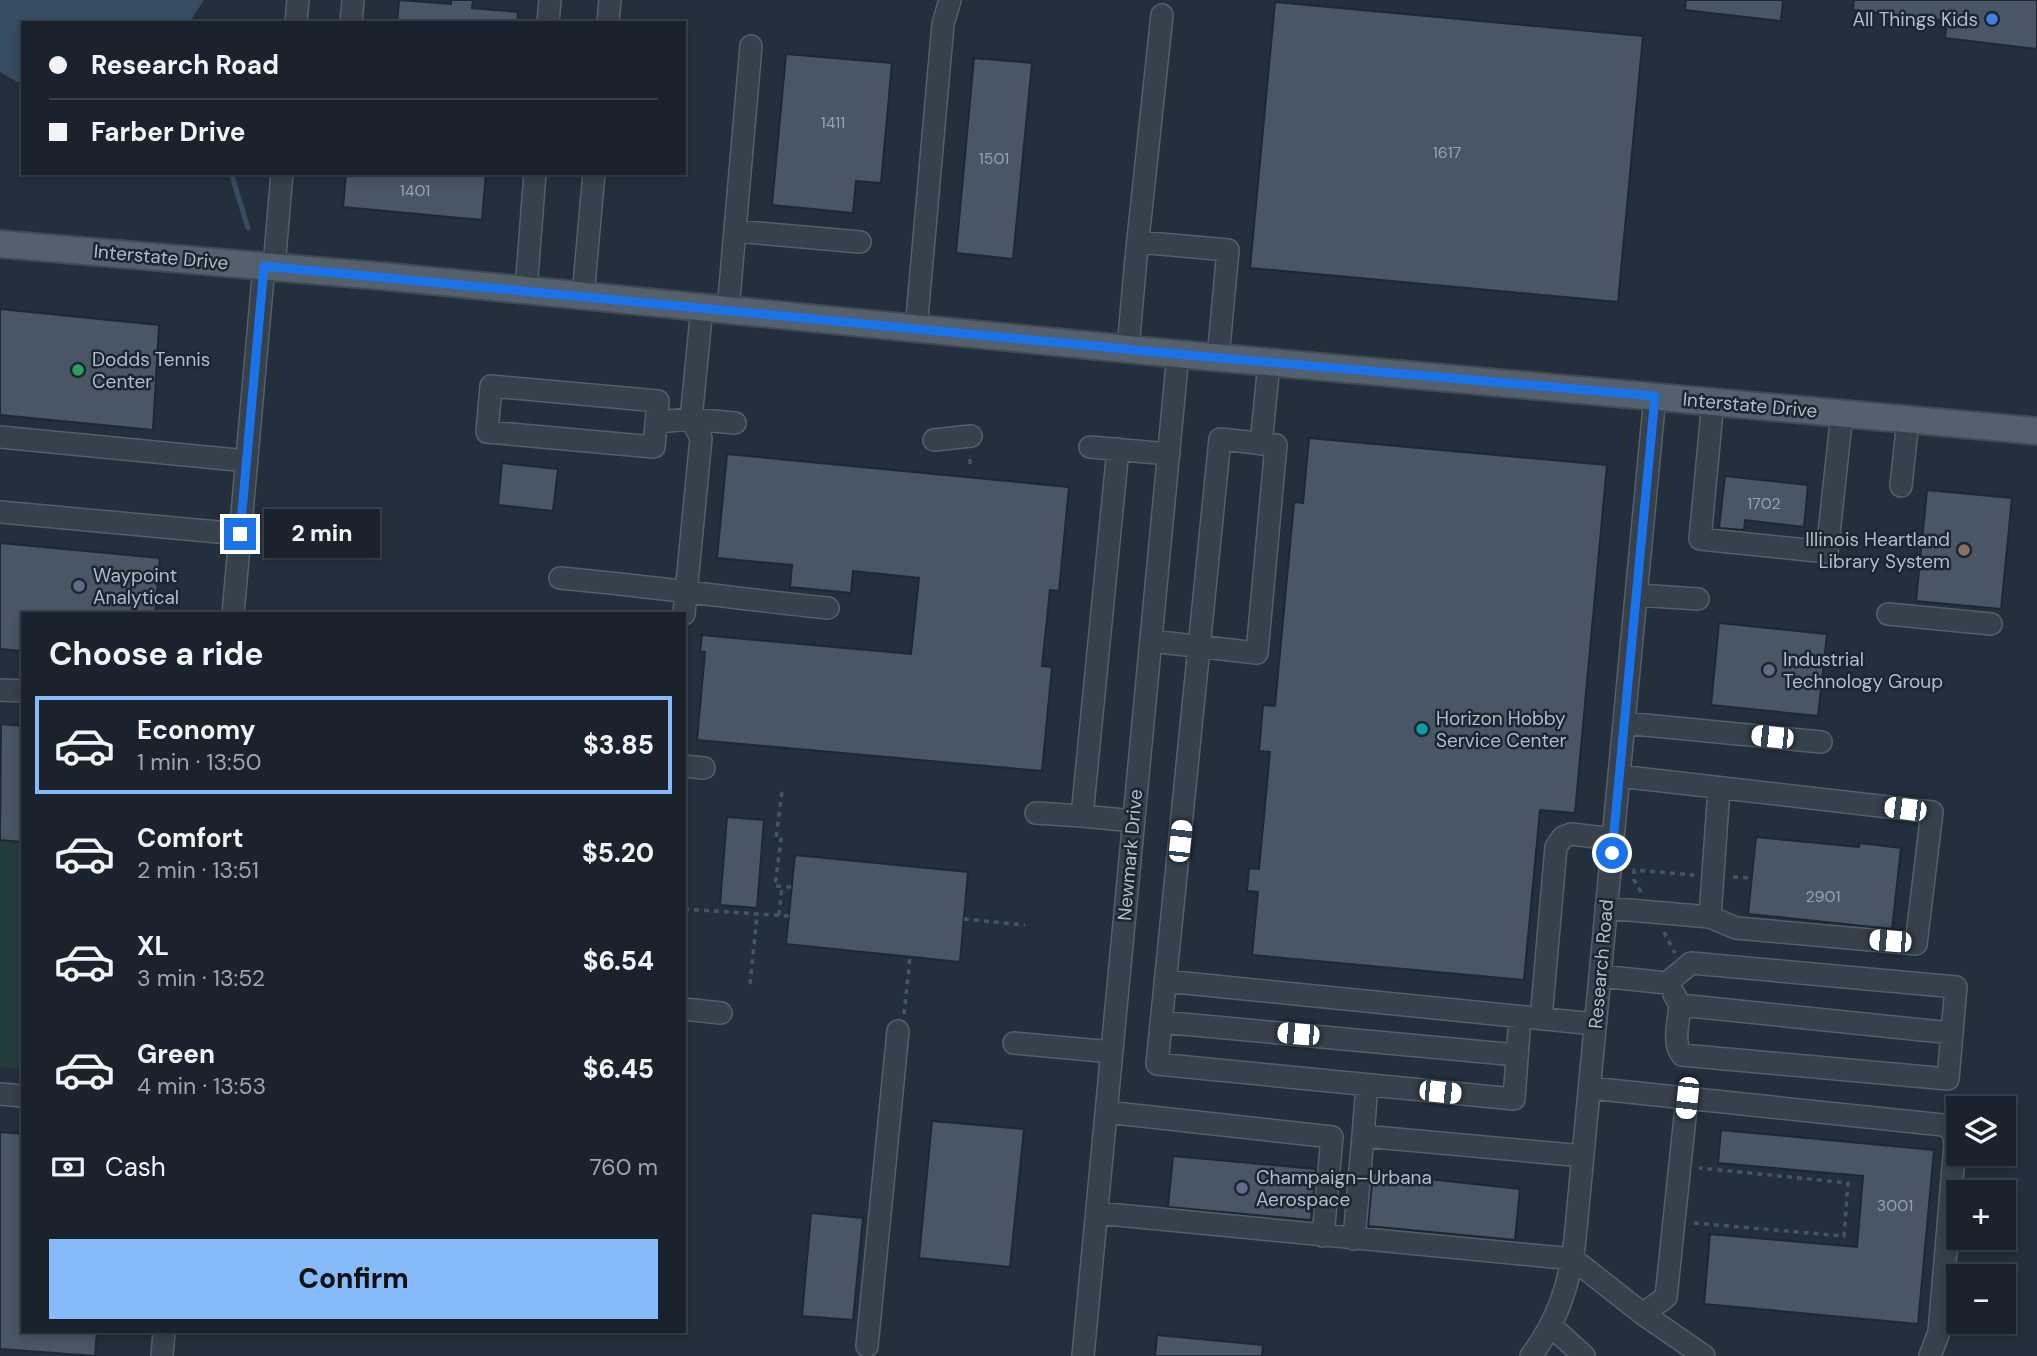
<!DOCTYPE html>
<meta charset="utf-8">
<style>
:root{--surface:#1a232d;--page:#272f39;--text:#f1f3f6;--muted:#9fa4aa;--line:#384049;--accent:#86baf8}
body{margin:0;font-family:"DM Sans",sans-serif;background:var(--page);color:var(--text);height:100vh;display:flex;flex-direction:column;font-size:26px;white-space:nowrap}
*{box-sizing:border-box;margin:0}
p{font-size:23px;color:var(--muted)}
.icon{flex:none;width:38px;height:38px;fill:none;stroke:currentColor;stroke-width:2;stroke-linecap:round;stroke-linejoin:round}
.map{position:relative;flex:1;overflow:hidden}
.sheet{position:absolute;left:21px;top:612px;width:665px;height:721px;display:flex;flex-direction:column;background:var(--surface);border-radius:0px;box-shadow:0 4px 10px #0003,0 0 0 2px var(--line)}
.sheet>*{flex:none}
.banner{position:absolute;left:21px;top:21px;width:665px;height:154px;border-radius:0px;box-shadow:0 4px 10px #0003,0 0 0 2px var(--line);display:grid;align-content:center;height:154px;padding:0 28px;background:var(--surface)}
.tools{position:absolute;left:1946px;top:1096px;display:grid;gap:14px}
.tools a{display:grid;place-items:center;width:70px;height:70px;border-radius:0px;background:var(--surface);box-shadow:0 4px 10px #0003,0 0 0 2px var(--line);font-size:35px}
.end{position:absolute;width:32px;height:32px;margin:-16px;border:9px solid #1a73e8;background:#fff;box-shadow:0 0 0 4px #fff}
.from{border-radius:50%}
.bubble{position:absolute;height:49px;border-radius:0px;background:var(--surface);box-shadow:0 4px 10px #0003,0 0 0 2px var(--line);font-size:23px;font-weight:800;line-height:49px;text-align:center}
.car{position:absolute;width:21px;height:42px;margin:-21px -10px;border-radius:9px;box-shadow:0 0 5px 2px #0007;background:linear-gradient(#fff 24%,#345 0 40%,#fff 0 76%,#345 0 86%,#fff 0)}
.banner b{display:flex;align-items:center;gap:24px;height:66px;font-size:26px}
.banner b+b{border-top:2px solid var(--line)}
.banner i{width:18px;height:18px;background:var(--text)}
ul{padding:0;list-style:none}
li{display:flex;align-items:center;gap:21px;height:98px;margin:0 14px 10px;padding:0 14px;border:4px solid transparent;border-radius:0px}
li div{flex:1}
li b{display:block;font-size:26px}
li em{font-style:normal;font-weight:800}
li.current{border-color:var(--accent)}
li>.icon{width:63px;height:63px;stroke-width:1.5}
h2{padding:0 28px;font-size:32px;line-height:84px}
.pay{display:flex;align-items:center;gap:18px;height:77px;padding:0 28px;font-size:26px}
.pay p{margin-inline-start:auto}
.cta{display:flex;gap:14px;margin-top:auto;padding:14px 28px}
.cta a{flex:1;height:80px;border-radius:0px;background:var(--accent);color:#111;font-size:28px;font-weight:800;line-height:80px;text-align:center}
.map>svg:first-child{display:block}
.green{fill:#253c3d}
.water{fill:#364c63}
.lines{fill:none;stroke-linecap:round;stroke-linejoin:round}
.stream{stroke:#364c63;stroke-width:5}
.building{fill:#495665;stroke:#1e2833;stroke-width:2}
.minor-casing{stroke:#555f6a;stroke-width:24}
.major-casing{stroke:#404a55;stroke-width:30}
.path{stroke:#42595a;stroke-width:3.5;stroke-dasharray:5 5;stroke-linecap:butt}
.minor{stroke:#36414c;stroke-width:21}
.major{stroke:#54606c;stroke-width:26}
.route{stroke:#1a73e8;stroke-width:9}
.shop-dot{fill:#3f7fe0;stroke:#1c2631;stroke-width:2.5}
.leisure-dot{fill:#2e9e5b;stroke:#1c2631;stroke-width:2.5}
.education-dot{fill:#8d6e63;stroke:#1c2631;stroke-width:2.5}
.service-dot{fill:#5c6f8a;stroke:#1c2631;stroke-width:2.5}
.culture-dot{fill:#0f9aa8;stroke:#1c2631;stroke-width:2.5}
.labels{text-anchor:middle;dominant-baseline:central;stroke-width:5;stroke-linejoin:round;paint-order:stroke}
.number-label{font-size:16px;fill:#98a2af}
.poi-label{font-size:19px;fill:#b2bcc8;stroke:#1c2631;text-anchor:start}
.street-label{font-size:19px;fill:#b2bcc8;stroke:#1c2631}
</style>
<div class="map">
<svg width="2037" height="1356" viewBox="0 0 2037 1356">
<rect width="100%" height="100%" fill="#232f3c"/>
<path class="green" d="M0,840L23,842V1069L0,1067Z"/>
<path class="water" d="M0,0H204L189,23H23V81L17,82L0,72Z"/>
<g class="lines">
<path class="stream" d="M231,173L248,228"/>
</g>
<path class="building" d="M399,0L451,4V0H473L472,8L518,12L517,23H397Z
M1686,0H1783L1781,21L1685,10Z
M1854,0H2037V49L1945,38L1947,21L1853,10Z
M1275,2L1643,36L1618,302L1250,268Z
M786,54L892,63L881,183L856,181L853,213L772,205Z
M974,58L1032,63L1013,259L956,253Z
M346,173H486L482,220L343,207Z
M0,309L159,325L153,430L0,415Z
M1309,438L1607,465L1575,813L1540,810L1524,980L1252,955L1258,892L1247,891L1249,868L1259,869L1270,752L1259,751L1263,705L1275,706L1294,502L1303,503Z
M727,454L1069,487L1059,591L1050,590L1042,666L1052,667L1042,771L697,740L705,652H700L702,635L911,654L919,578L853,571L851,593L790,587L792,565L717,558Z
M502,463L558,469L553,511L498,505Z
M1725,476L1808,485L1804,527L1745,520L1744,530L1719,528Z
M1927,490L2012,498L2001,609L1916,601Z
M0,543L160,558L155,614H23V651L0,649Z
M1719,623L1827,634L1818,716L1711,705Z
M1,724L23,726V842L0,840Z
M727,817L764,820L757,908L720,905Z
M1756,837L1859,847L1860,843L1901,848L1892,929L1748,914Z
M795,855L968,872L960,962L786,944Z
M932,1121L1024,1129L1010,1267L919,1258Z
M1721,1130L1934,1150L1918,1324L1704,1304L1710,1234L1857,1247L1863,1176L1718,1163Z
M0,1132L23,1134V1332H97L95,1356L0,1349Z
M1173,1156L1316,1169L1311,1220L1168,1207Z
M1373,1173L1520,1189L1515,1240L1368,1226Z
M811,1213L863,1218L853,1320L802,1316Z
M1157,1335L1263,1345L1262,1356H1155Z"/>
<g class="lines">
<defs>
<path id="minor" d="M296,23L298,0
M351,23L353,0
M548,23L550,0
M608,23L610,0
M735,231L860,242
M1138,242L1228,250L1218,358
M274,267L282,173
M526,290L535,173
M583,296L594,173
M728,310L751,46
M916,329L943,24L950,0
M1128,349L1136,258L1162,15
M491,386L658,401L654,447L487,432Z
M1713,401L1700,539L1827,552L1842,413
M656,422L691,419L735,423
M0,437L247,461
M934,440L971,436
M1261,444L1269,363
M1090,447L1169,454
M1901,486L1908,419
M0,512L240,534
M560,578C650,586 738,599 828,608
M1636,595L1698,599
M233,614L264,266
M684,614L701,438L691,419L702,307
M1888,614L1991,624
M1151,641L1257,653L1276,445L1220,439C1199,648 1177,856 1157,1064L1514,1099L1520,1017
M0,690L23,691
M1624,723L1821,742
M684,766L704,768
M1036,813L1082,816L1118,449
M1082,816L1134,821
M1606,908L1710,917L1736,928L1916,944L1932,812L1619,776
M1710,917L1719,788
M1600,976L1667,983L1691,963L1956,987L1948,1079L1682,1055C1672,1042 1679,1021 1680,1005
M1165,981L1595,1024
M1674,994L1680,1005L1952,1033
M684,1009L721,1013
M1541,1019L1556,847L1563,837L1571,834L1613,839
M1161,1022L1517,1055
M1014,1043L1112,1052
M1590,1088L1943,1125L1953,1131L1955,1144L1939,1332L1930,1356
M0,1094L23,1096
M1106,1112L1332,1137L1323,1236
M1363,1136L1367,1085
M1097,1213L1573,1259L1643,1314L1704,1356
M1354,1239L1363,1136L1583,1156
M1643,1314L1666,1297L1687,1098
M1551,1326L1584,1356
M867,1346L898,1031
M162,1356L164,1332
M1083,1356L1178,354
M1531,1356C1558,1320 1570,1283 1575,1239L1655,396"/>
<path id="major" d="M0,244L392,277L1178,354L2037,431"/>
</defs>
<use href="#minor" class="minor-casing"/>
<use href="#major" class="major-casing"/>
<path class="path" d="M970,464V456
M782,792L776,838L781,839L775,886L792,887
M1733,877L1752,878
M1641,892L1634,880V870L1694,875
M684,909L789,916
M779,915L782,886
M964,919L1025,925
M1664,932L1675,953
M750,984L757,916
M904,1014L910,957
M1694,1223L1844,1236L1848,1183L1699,1168"/>
<use href="#minor" class="minor"/>
<use href="#major" class="major"/>
</g>
<g class="lines">
<path class="route" d="M240,534L264,266L1198,356L1655,396L1612,853"/>
</g>
<circle class="shop-dot" cx="1992" cy="19" r="7"/>
<circle class="leisure-dot" cx="78" cy="370" r="7"/>
<circle class="education-dot" cx="1964" cy="550" r="7"/>
<g class="service-dot">
<circle cx="79" cy="586" r="7"/>
<circle cx="1769" cy="670" r="7"/>
<circle cx="1242" cy="1188" r="7"/>
</g>
<circle class="culture-dot" cx="1422" cy="729" r="7"/>
<g class="labels">
<g class="number-label">
<text x="833" y="122">1411</text>
<text x="1447" y="152">1617</text>
<text x="994" y="158">1501</text>
<text x="415" y="190">1401</text>
<text x="1764" y="503">1702</text>
<text x="1823" y="896">2901</text>
<text x="1895" y="1205">3001</text>
</g>
<g class="poi-label">
<text x="1978" y="19" text-anchor="end">All Things Kids</text>
<text x="92" y="359">Dodds Tennis<tspan x="92" dy="22">Center</tspan></text>
<text x="1950" y="539" text-anchor="end">Illinois Heartland<tspan x="1950" dy="22">Library System</tspan></text>
<text x="93" y="575">Waypoint<tspan x="93" dy="22">Analytical</tspan></text>
<text x="1783" y="659">Industrial<tspan x="1783" dy="22">Technology Group</tspan></text>
<text x="1436" y="718">Horizon Hobby<tspan x="1436" dy="22">Service Center</tspan></text>
<text x="1256" y="1177">Champaign–Urbana<tspan x="1256" dy="22">Aerospace</tspan></text>
</g>
<g class="street-label">
<text transform="translate(161 257) rotate(5)">Interstate Drive</text>
<text transform="translate(1750 405) rotate(5)">Interstate Drive</text>
<text transform="translate(1130 855) rotate(-85)">Newmark Drive</text>
<text transform="translate(1601 964) rotate(-85)">Research Road</text>
</g>
</g>
</svg>
<div class="tools">
<a><svg class="icon" aria-label="layers" viewBox="0 0 24 24"><path d="M12 4l9 5-9 5-9-5zM3 14l9 5 9-5"/></svg></a>
<a>+</a>
<a>−</a>
</div>
<i class="end from" style="left:1612px;top:853px"></i>
<i class="end" style="left:240px;top:534px"></i>
<div class="bubble" style="left:264px;top:509px;width:116px">2 min</div>
<i class="car" style="left:1772px;top:737px;rotate:276deg"></i>
<i class="car" style="left:1905px;top:809px;rotate:277deg"></i>
<i class="car" style="left:1180px;top:841px;rotate:6deg"></i>
<i class="car" style="left:1890px;top:941px;rotate:275deg"></i>
<i class="car" style="left:1298px;top:1034px;rotate:275deg"></i>
<i class="car" style="left:1440px;top:1092px;rotate:96deg"></i>
<i class="car" style="left:1687px;top:1098px;rotate:186deg"></i>
<div class="banner">
<b><i class="from"></i>Research Road</b>
<b><i></i>Farber Drive</b>
</div>
<section class="sheet">
<h2>Choose a ride</h2>
<ul>
<li class="current"><svg class="icon" aria-label="car" viewBox="0 0 24 24"><path d="M5 17H2v-5l4-1 3-4h7l3 4 3 1v5h-3M9 17h6M6 11h13"/><circle cx="7" cy="17" r="2"/><circle cx="17" cy="17" r="2"/></svg><div><b>Economy</b><p>1 min · 13:50</p></div><em>$3.85</em></li>
<li><svg class="icon" aria-label="car" viewBox="0 0 24 24"><path d="M5 17H2v-5l4-1 3-4h7l3 4 3 1v5h-3M9 17h6M6 11h13"/><circle cx="7" cy="17" r="2"/><circle cx="17" cy="17" r="2"/></svg><div><b>Comfort</b><p>2 min · 13:51</p></div><em>$5.20</em></li>
<li><svg class="icon" aria-label="car" viewBox="0 0 24 24"><path d="M5 17H2v-5l4-1 3-4h7l3 4 3 1v5h-3M9 17h6M6 11h13"/><circle cx="7" cy="17" r="2"/><circle cx="17" cy="17" r="2"/></svg><div><b>XL</b><p>3 min · 13:52</p></div><em>$6.54</em></li>
<li><svg class="icon" aria-label="car" viewBox="0 0 24 24"><path d="M5 17H2v-5l4-1 3-4h7l3 4 3 1v5h-3M9 17h6M6 11h13"/><circle cx="7" cy="17" r="2"/><circle cx="17" cy="17" r="2"/></svg><div><b>Green</b><p>4 min · 13:53</p></div><em>$6.45</em></li>
</ul>
<div class="pay"><svg class="icon" aria-label="cash" viewBox="0 0 24 24"><path d="M3 7h18v10H3z"/><circle cx="12" cy="12" r="2"/></svg>Cash<p>760 m</p></div>
<div class="cta"><a>Confirm</a></div>
</section>
</div>
